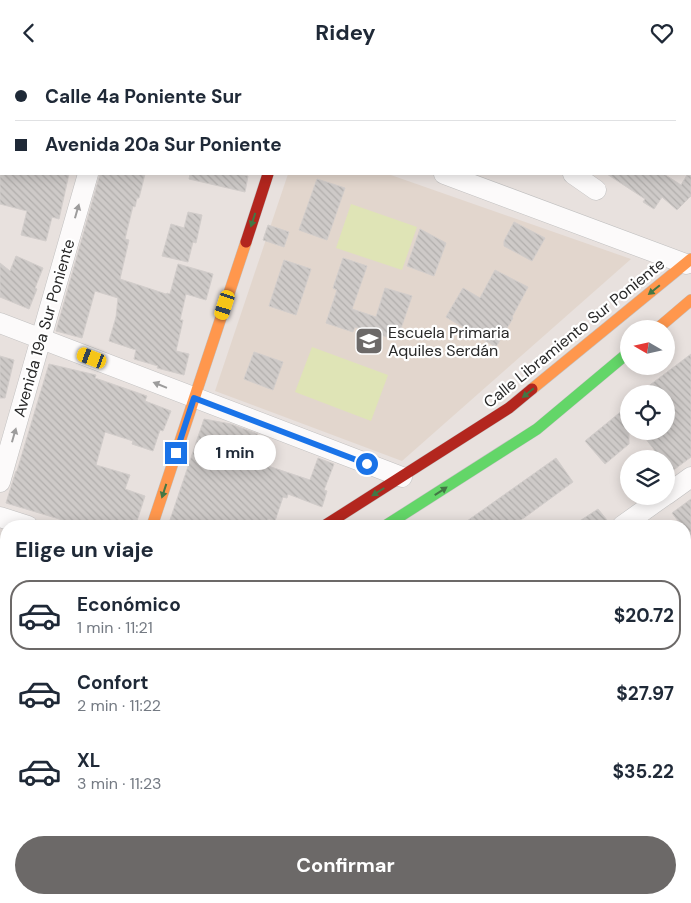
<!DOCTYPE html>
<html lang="es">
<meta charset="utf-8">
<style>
:root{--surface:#fff;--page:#f2f2f3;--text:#1f2937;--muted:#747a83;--line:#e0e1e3;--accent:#6c6968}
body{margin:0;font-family:"DM Sans",sans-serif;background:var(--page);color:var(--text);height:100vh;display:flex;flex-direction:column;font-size:19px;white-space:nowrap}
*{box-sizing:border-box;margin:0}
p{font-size:16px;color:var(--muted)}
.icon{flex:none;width:28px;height:28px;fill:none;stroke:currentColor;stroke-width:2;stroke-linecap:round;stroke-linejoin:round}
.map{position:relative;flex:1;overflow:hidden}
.panel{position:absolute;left:0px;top:455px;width:691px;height:384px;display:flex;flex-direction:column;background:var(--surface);border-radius:20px 20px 0 0;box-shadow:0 2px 12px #0003}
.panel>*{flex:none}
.top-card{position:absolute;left:0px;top:0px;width:691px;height:110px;box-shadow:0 2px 12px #0003;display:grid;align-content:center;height:110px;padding:0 15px;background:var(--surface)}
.needle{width:32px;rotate:279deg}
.fabs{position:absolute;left:620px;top:255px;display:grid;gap:10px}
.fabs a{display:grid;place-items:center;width:55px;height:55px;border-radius:50%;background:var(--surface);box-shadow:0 2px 12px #0003;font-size:25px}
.end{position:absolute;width:22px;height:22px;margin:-11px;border:6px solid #1a73e8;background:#fff;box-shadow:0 0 0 2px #fff}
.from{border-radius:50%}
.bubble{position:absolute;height:35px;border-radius:18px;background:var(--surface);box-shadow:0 2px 12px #0003;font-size:16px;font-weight:700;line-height:35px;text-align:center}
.car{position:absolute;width:15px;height:30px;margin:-15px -8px;border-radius:6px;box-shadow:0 0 4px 1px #0007;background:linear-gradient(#f5c518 24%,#345 0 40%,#f5c518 0 76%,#345 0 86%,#f5c518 0)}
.top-card b{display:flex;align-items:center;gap:18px;height:48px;font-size:19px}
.top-card b+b{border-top:1px solid var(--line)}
.top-card i{width:12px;height:12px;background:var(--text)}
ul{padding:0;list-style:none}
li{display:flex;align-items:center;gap:15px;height:70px;margin:0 10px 8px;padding:0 5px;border:2px solid transparent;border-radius:20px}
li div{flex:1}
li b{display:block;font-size:19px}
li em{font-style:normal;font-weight:700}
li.on{border-color:var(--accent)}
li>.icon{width:45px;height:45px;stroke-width:1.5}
h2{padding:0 15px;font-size:22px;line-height:60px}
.primary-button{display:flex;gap:10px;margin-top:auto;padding:10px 15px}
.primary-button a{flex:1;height:58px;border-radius:30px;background:var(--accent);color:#fff;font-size:20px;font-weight:700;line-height:58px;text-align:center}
header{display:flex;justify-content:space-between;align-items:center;height:65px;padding:0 15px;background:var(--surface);font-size:22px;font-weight:700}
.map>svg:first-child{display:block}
.education{fill:#e2d6cd}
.pitch{fill:#dfe4b6}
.building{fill:url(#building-back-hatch);stroke:#d2cdcb}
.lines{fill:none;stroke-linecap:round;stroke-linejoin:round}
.street-casing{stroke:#c1c0c0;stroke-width:21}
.fast-casing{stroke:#c1c0c0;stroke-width:12}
.slow-casing{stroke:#c1c0c0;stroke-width:12}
.jam-casing{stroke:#c1c0c0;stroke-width:12}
.street{stroke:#fcfafa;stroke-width:20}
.fast{stroke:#63d668;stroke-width:11}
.slow{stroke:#ff974d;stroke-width:11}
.jam{stroke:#b3261e;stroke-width:11}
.oneway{fill:#9d9c9c}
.oneway2{fill:#437745}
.route{stroke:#1a73e8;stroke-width:6}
.labels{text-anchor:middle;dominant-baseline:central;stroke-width:4.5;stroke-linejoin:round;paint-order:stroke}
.street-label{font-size:16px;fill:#292929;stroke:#fff}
.poi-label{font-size:16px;fill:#292929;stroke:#fff;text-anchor:start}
</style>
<header><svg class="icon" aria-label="back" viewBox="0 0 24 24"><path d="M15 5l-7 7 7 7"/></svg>Ridey<svg class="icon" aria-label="heart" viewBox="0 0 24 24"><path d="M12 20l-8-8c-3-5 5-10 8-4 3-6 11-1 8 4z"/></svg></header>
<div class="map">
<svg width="691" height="838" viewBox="0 0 691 838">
<defs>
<pattern id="building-back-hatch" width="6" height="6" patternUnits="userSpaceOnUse" patternTransform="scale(1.25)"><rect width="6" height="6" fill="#cecac8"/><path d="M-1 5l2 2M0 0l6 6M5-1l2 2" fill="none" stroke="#b1aeac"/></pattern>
</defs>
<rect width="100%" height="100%" fill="#e8e1de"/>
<path class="education" d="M288,109H388L631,194L402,396L215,326Z"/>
<path class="pitch" d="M351,139L417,162L402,205L336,183Z
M312,282L388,310L371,356L295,327Z"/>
<path class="building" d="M0,109H69L59,154L52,152L46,176L21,170L27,146L0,139Z
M100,109H145L139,133H137L135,142L133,141L125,174L129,175L120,214L166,229L167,228L170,229L178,199L213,209L206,235L186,229L180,255H183L176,286L189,289L184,310L157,303L158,301L134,294L136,285L109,276L116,252L118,233L95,226L82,273L56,266Z
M190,109H237L248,111L245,127L189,114Z
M607,109H664L681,120L687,110L691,111V131L677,145L662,132L654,144L643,137L645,134Z
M317,114L345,123L327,175L299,165Z
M188,147L202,150L196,178L193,177L188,197L162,191L171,159L184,163Z
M514,157L545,173L532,196L504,181V176Z
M268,160L289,167L284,182L263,175Z
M420,164L446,178L434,211L407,201Z
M16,191L43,203L35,223L37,224L29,244L0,232V198L10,206Z
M343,193L367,201L352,244L376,252L385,223L412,231L397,275L355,262L353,267L326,258L337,225L333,223Z
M284,195L311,204L296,250L269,241Z
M495,205L528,222L512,252L513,253L496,282L446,252L463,223L480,233Z
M254,287L283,297L273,325L244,314Z
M691,289V392L671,407L666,401V394H661L640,366H666V329H638Z
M0,291L14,295L5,333H0Z
M49,299L96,310L95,313L147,331L145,336L171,346L163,366L160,365L153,386L132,379L133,376L105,367L96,400L130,410L125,424L145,431L137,456L136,455L134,461H68L69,457L6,438L16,406H17Z
M629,340V379L605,399L585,376Z
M204,354L231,359L258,369L250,395L310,415L318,393L334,399L324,425L327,426L322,442L288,429L287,433L283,432L275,456L269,454L259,461H168Z
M556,393L573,417L528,450L512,461H460Z
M691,434V474L685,465V461H682L672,448Z
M598,444L607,455L599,461H572Z"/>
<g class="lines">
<defs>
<path id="street" d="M136,0L140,1
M412,0L414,1
M539,0L541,1
M118,1V0
M579,1L580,0
M690,46L691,45
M690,98L691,99
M444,109L686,199
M573,109L596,125
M0,258L402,412
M0,417L88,109
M666,430L691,412
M0,452L28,461
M622,461L664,431
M685,567L691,575
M685,632L691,628
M539,832L549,838"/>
<path id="fast" d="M385,461L537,364L629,287"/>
<path id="slow" d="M657,264L691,235
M532,324L691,194
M152,461L246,177
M0,611L6,609
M0,643L6,641"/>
<path id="jam" d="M304,1L305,0
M246,177L268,109
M324,461L509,343L532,324"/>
</defs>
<use href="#street" class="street-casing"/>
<use href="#fast" class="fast-casing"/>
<use href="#slow" class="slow-casing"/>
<use href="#jam" class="jam-casing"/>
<use href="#street" class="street"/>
<use href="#fast" class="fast"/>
<use href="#slow" class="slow"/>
<use href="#jam" class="jam"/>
</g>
<defs><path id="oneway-solid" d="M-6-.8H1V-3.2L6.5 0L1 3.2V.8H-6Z" transform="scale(1.25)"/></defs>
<g class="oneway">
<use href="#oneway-solid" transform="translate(77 146) rotate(-74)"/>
<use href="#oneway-solid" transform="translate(160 320) rotate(-158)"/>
<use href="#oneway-solid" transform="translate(14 370) rotate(-74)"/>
</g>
<g class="oneway2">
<use href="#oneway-solid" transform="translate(253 155) rotate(108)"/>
<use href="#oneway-solid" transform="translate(654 225) rotate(141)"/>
<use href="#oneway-solid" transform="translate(528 328) rotate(141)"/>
<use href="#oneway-solid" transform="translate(164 426) rotate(108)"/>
<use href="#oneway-solid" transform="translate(441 426) rotate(-33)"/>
<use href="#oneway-solid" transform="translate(378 427) rotate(148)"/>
</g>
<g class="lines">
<path class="route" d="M176,388L194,333L367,399"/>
</g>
<defs>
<symbol id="school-square" viewBox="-11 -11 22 22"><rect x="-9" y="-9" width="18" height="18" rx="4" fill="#6c6968" stroke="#fff"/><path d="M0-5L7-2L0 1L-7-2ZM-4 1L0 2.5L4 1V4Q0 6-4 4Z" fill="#fff"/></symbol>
</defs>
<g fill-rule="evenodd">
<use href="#school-square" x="353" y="260" width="32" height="32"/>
</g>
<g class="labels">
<g class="street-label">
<text transform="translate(44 263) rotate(-74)">Avenida 19a Sur Poniente</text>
<text transform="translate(574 268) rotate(-39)">Calle Libramiento Sur Poniente</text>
</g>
<g class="poi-label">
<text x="388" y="267">Escuela Primaria<tspan x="388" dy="18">Aquiles Serdán</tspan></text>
</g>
</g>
</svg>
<div class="fabs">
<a><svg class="needle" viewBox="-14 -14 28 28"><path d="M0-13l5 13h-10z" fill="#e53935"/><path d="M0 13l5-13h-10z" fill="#747a83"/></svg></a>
<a><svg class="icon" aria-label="locate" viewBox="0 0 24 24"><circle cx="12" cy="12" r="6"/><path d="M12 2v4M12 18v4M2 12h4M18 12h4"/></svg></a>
<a><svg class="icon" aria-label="layers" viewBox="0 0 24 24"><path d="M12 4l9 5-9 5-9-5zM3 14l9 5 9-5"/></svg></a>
</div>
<i class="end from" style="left:367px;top:399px"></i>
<i class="end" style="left:176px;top:388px"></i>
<div class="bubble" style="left:194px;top:370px;width:82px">1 min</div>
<i class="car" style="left:225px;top:240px;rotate:198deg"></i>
<i class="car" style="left:92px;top:293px;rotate:291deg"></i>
<div class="top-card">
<b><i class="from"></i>Calle 4a Poniente Sur</b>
<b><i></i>Avenida 20a Sur Poniente</b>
</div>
<section class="panel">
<h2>Elige un viaje</h2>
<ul>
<li class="on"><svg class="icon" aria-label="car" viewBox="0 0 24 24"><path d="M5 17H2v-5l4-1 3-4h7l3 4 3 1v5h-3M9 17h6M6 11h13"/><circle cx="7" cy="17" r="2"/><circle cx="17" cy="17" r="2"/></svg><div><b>Económico</b><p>1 min · 11:21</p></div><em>$20.72</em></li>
<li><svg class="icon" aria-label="car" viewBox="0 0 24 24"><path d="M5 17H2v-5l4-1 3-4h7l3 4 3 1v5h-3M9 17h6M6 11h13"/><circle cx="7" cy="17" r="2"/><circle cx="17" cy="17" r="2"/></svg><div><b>Confort</b><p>2 min · 11:22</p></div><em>$27.97</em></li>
<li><svg class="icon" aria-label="car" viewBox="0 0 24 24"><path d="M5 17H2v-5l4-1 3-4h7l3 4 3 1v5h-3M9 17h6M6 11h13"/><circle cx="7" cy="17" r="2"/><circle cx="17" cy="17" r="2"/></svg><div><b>XL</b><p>3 min · 11:23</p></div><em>$35.22</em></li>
</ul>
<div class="primary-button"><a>Confirmar</a></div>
</section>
</div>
